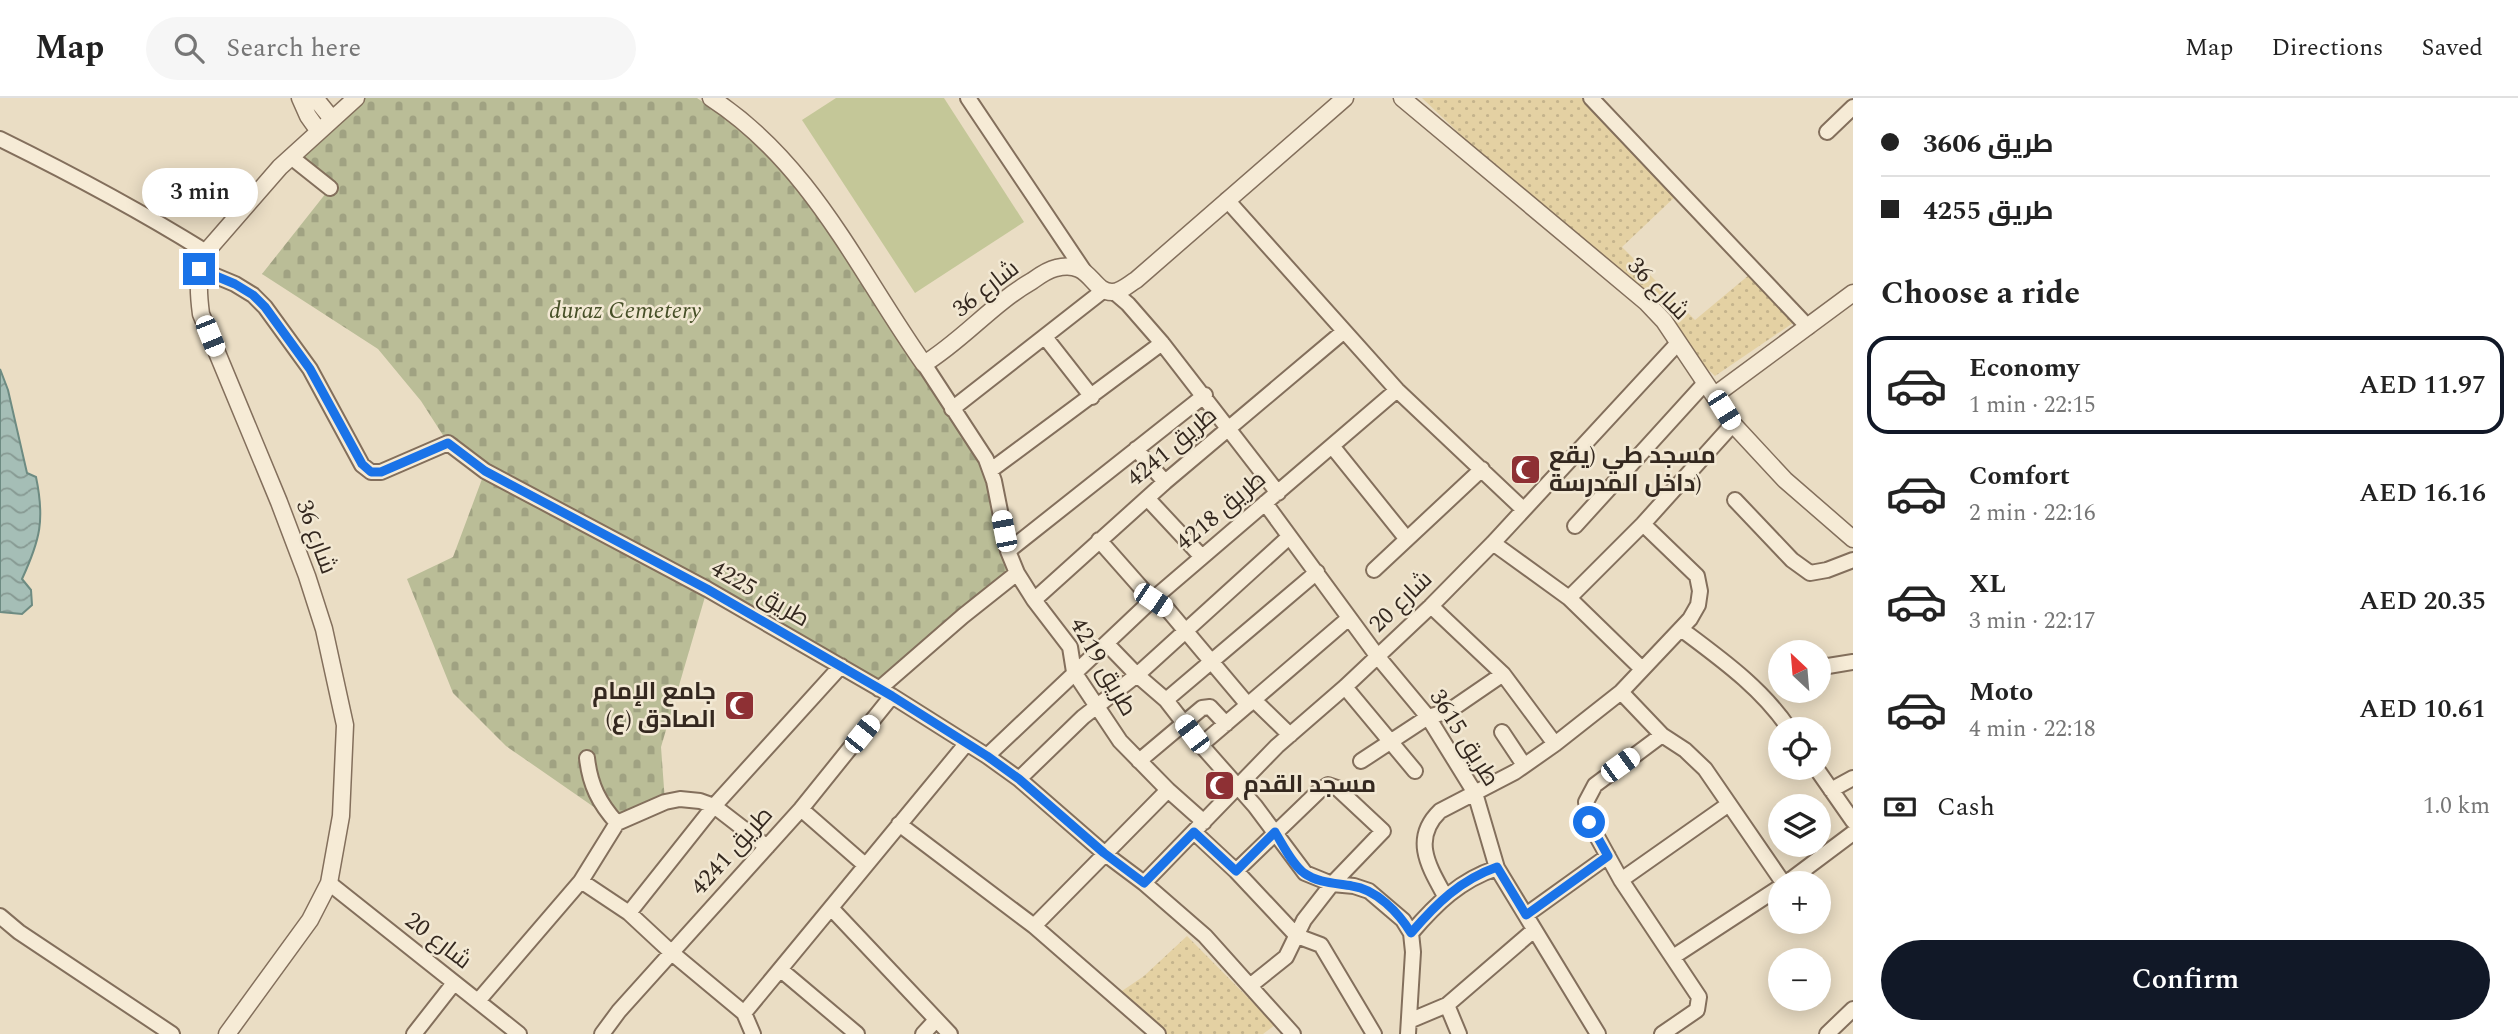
<!DOCTYPE html>
<meta charset="utf-8">
<style>
:root{--surface:#fff;--page:#f6f6f6;--text:#222;--muted:#767676;--line:#e0e0e0;--accent:#111827}
body{margin:0;font-family:Spectral,Cairo,serif;background:var(--page);color:var(--text);height:100vh;display:flex;flex-direction:column;font-size:26px;white-space:nowrap}
*{box-sizing:border-box;margin:0}
p{font-size:23px;color:var(--muted)}
.icon{flex:none;width:38px;height:38px;fill:none;stroke:currentColor;stroke-width:2;stroke-linecap:round;stroke-linejoin:round}
.map{position:relative;flex:1;overflow:hidden}
.side{display:flex;flex-direction:column;background:var(--surface);width:665px}
.side>*{flex:none}
.hud{display:grid;align-content:center;height:154px;padding:0 28px;background:var(--surface)}
.needle{width:46px;rotate:334deg}
.fabs{position:absolute;left:1768px;top:542px;display:grid;gap:14px}
.fabs a{display:grid;place-items:center;width:63px;height:63px;border-radius:50%;background:var(--surface);box-shadow:0 4px 18px #0003;font-size:35px}
.end{position:absolute;width:32px;height:32px;margin:-16px;border:9px solid #1a73e8;background:#fff;box-shadow:0 0 0 4px #fff}
.from{border-radius:50%}
.bubble{position:absolute;height:49px;border-radius:24px;background:var(--surface);box-shadow:0 4px 18px #0003;font-size:23px;font-weight:600;line-height:49px;text-align:center}
.car{position:absolute;width:21px;height:42px;margin:-21px -10px;border-radius:9px;box-shadow:0 0 5px 2px #0007;background:linear-gradient(#fff 24%,#345 0 40%,#fff 0 76%,#345 0 86%,#fff 0)}
.hud b{display:flex;align-items:center;gap:24px;height:66px;font-size:26px}
.hud b+b{border-top:2px solid var(--line)}
.hud i{width:18px;height:18px;background:var(--text)}
ul{padding:0;list-style:none}
li{display:flex;align-items:center;gap:21px;height:98px;margin:0 14px 10px;padding:0 14px;border:4px solid transparent;border-radius:21px}
li div{flex:1}
li b{display:block;font-size:26px}
li em{font-style:normal;font-weight:600}
li.on{border-color:var(--accent)}
li>.icon{width:63px;height:63px;stroke-width:1.5}
h2{padding:0 28px;font-size:32px;line-height:84px}
.pay{display:flex;align-items:center;gap:18px;height:77px;padding:0 28px;font-size:26px}
.pay p{margin-inline-start:auto}
.action{display:flex;gap:14px;margin-top:auto;padding:14px 28px}
.action a{flex:1;height:80px;border-radius:42px;background:var(--accent);color:#fff;font-size:28px;font-weight:600;line-height:80px;text-align:center}
header{display:flex;align-items:center;gap:42px;box-sizing:border-box;height:98px;padding:0 35px;background:var(--surface);border-bottom:2px solid var(--line)}
header strong{font-size:33px}
nav{display:flex;gap:38px;margin-inline-start:auto;font-size:24px}
.search{width:490px;height:63px;background:var(--page);display:flex;align-items:center;gap:18px;box-sizing:border-box;padding:0 24px;border-radius:38px;color:var(--muted);font-size:26px}
main{display:flex;flex:1;min-height:0}
.map>svg:first-child{display:block}
.grass{fill:#c4c798}
.sand{fill:url(#sand-dots)}
.cemetery{fill:url(#cemetery-stones)}
.water{fill:url(#water-waves);stroke:#6d8b82;stroke-width:2}
.lines{fill:none;stroke-linecap:round;stroke-linejoin:round}
.minor-casing{stroke:#836f5c;stroke-width:18}
.tertiary-casing{stroke:#836f5c;stroke-width:19}
.minor{stroke:#f6ebd6;stroke-width:14}
.tertiary{stroke:#f6ebd6;stroke-width:16}
.route{stroke:#1a73e8;stroke-width:9}
.labels{text-anchor:middle;dominant-baseline:central;stroke-width:5;stroke-linejoin:round;paint-order:stroke}
.street-label{font-size:24px;fill:#34281f;stroke:#f2e8d3}
.park-label{font-size:24px;font-style:italic;fill:#464f27;stroke:#f2e8d3}
.poi-label{font-size:24px;font-weight:bold;fill:#34281f;stroke:#f2e8d3;text-anchor:start}
</style>
<header>
<strong>Map</strong>
<div class="search"><svg class="icon" aria-label="search" viewBox="0 0 24 24"><circle cx="10" cy="10" r="6"/><path d="M15 15l6 6"/></svg>Search here</div>
<nav><a>Map</a><a>Directions</a><a>Saved</a></nav>
</header>
<main>
<div class="map">
<svg width="1853" height="936" viewBox="0 0 1853 936">
<defs>
<pattern id="sand-dots" width="8" height="8" patternUnits="userSpaceOnUse" patternTransform="scale(1.75)"><rect width="8" height="8" fill="#e4d1a3"/><path d="M2 2h.1M6 6h.1" fill="none" stroke="#c4b38c" stroke-width="1.8" stroke-linecap="round"/></pattern>
<pattern id="cemetery-stones" width="16" height="16" patternUnits="userSpaceOnUse" patternTransform="scale(1.75)"><rect width="16" height="16" fill="#babd97"/><path d="M2 7V4a2 2 0 0 1 4 0v3zM10 15v-3a2 2 0 0 1 4 0v3z" fill="#a0a282"/></pattern>
<pattern id="water-waves" width="16" height="10" patternUnits="userSpaceOnUse" patternTransform="scale(1.75)"><rect width="16" height="10" fill="#a5beb6"/><path d="M0 5q4-4 8 0t8 0" fill="none" stroke="#879a93"/></pattern>
</defs>
<rect width="100%" height="100%" fill="#eaddc4"/>
<path class="grass" d="M836,0H944L1024,124L915,195L802,22Z"/>
<path class="sand" d="M1422,0H1588L1680,94L1622,149L1695,222L1749,177L1793,225L1715,278Z
M1187,838L1275,927L1263,936H1162L1119,895L1144,878Z"/>
<path class="cemetery" d="M356,0H697L775,52L991,372L1017,475L879,591L707,492L661,649L665,704L617,725L506,648L453,595L407,481L453,459L485,373L448,345L421,303L378,251L262,176L330,90L291,59Z"/>
<path class="water" d="M0,271L8,292L27,375L36,379C45,422 40,442 22,481L31,492L32,507L22,516L0,514Z"/>
<g class="lines">
<defs>
<path id="minor" d="M968,0L1084,173
M1591,0L1808,229
M1827,34L1853,9
M0,41C71,76 139,112 206,154
M291,59L330,90
M1227,102L1397,292L1523,411
M199,171L235,186L253,197L265,209L310,271L362,367L371,374H381L448,345L485,373L707,491L892,598L987,658L1019,681L1104,755L1144,785L1205,838L1293,936
M1114,194L1128,206L1162,245L1278,395
M1045,239L1092,299
M924,266L986,361L994,383L1008,453L1017,475L1034,502L1070,549L1074,574L1120,643L1168,692L1204,724
M952,311L1104,192
M1332,348L1406,440
M1136,351L1165,384
M991,372L1162,245
M1147,400L1202,459
M1735,402L1792,462L1810,475L1827,472L1853,462
M1265,405L1378,559L1428,619L1475,695L1497,770L1598,936
M1575,428L1705,285
M1099,442L1152,502L1168,512L1248,607
M1493,445L1569,500L1642,571
M1008,453L1205,297
M1374,472L1482,371
M1569,500L1643,426L1733,326
M1034,502L1165,384L1343,234
M1431,508L1503,576L1555,646
M1681,531C1721,561 1762,590 1790,632
M1107,546L1137,577L1166,602L1201,647L1255,708L1305,775L1332,786L1354,788L1369,793L1403,822L1411,835L1413,854L1408,936
M1818,566L1828,568L1853,564
M1345,589L1415,673
M879,591L963,518L1017,475
M1621,594L1662,637L1685,652L1705,671L1784,786
M1166,602L1317,474
M1254,602L1290,637
M1502,634L1524,667
M1662,637L1595,687L1586,704L1589,724L1621,782L1699,899L1697,912L1662,936
M1201,647L1349,520
M987,658L1152,502L1397,292
M587,660C590,687 599,705 617,725
M1139,663L1202,610L1210,609L1226,626
M1361,663L1428,619L1449,613L1503,576
M1816,670L1853,723
M1019,681L1083,619L1137,577L1289,439
M1831,692L1853,680
M801,711L865,767
M899,726L1034,828L1158,936
M1194,734L1236,773L1297,838
M1236,773L1319,693L1328,687L1337,690L1383,733L1332,786L1304,822L1286,859L1251,887
M1621,782L1729,706
M581,783L629,815L672,855L744,915L753,936
M329,785L519,936
M1144,785L1277,648L1345,589L1431,508L1493,445L1678,245
M1785,786L1853,735
M1445,798C1429,769 1411,741 1440,713L1515,674L1555,646L1621,594L1690,521L1698,507L1700,493L1697,478L1643,426
M831,810L950,936
M629,815L714,708L841,568
M1526,817L1608,758
M0,818L19,834L172,936
M1034,828L1168,692
M1411,835C1436,806 1460,782 1497,770
M1297,838L1321,847L1374,936
M1673,859L1780,789
M781,872L857,936
M478,903L581,783L617,725L665,704L680,701L700,703L714,708L767,749
M1447,907L1459,936
M744,915L966,646
M1409,923L1447,907L1534,832
M414,936L454,885
M602,936L619,913L801,711L892,598
M923,936L936,922
M1827,936L1853,911"/>
<path id="tertiary" d="M300,0L308,18L318,32
M315,0L332,21
M711,0C811,65 857,171 924,266C963,242 992,206 1032,183C1039,178 1047,172 1056,170C1091,161 1091,194 1112,194C1121,194 1129,186 1136,182L1345,0
M1402,0L1646,204L1664,223L1733,326L1785,382L1853,441
M1715,297L1853,195
M227,936L310,822L329,785L341,718L345,627L324,531L307,478L279,404L201,216C198,193 197,176 206,154L280,69L356,0"/>
</defs>
<use href="#minor" class="minor-casing"/>
<use href="#tertiary" class="tertiary-casing"/>
<use href="#minor" class="minor"/>
<use href="#tertiary" class="tertiary"/>
</g>
<g class="lines">
<path class="route" d="M199,171L235,186L253,197L265,209L310,271L362,366L371,374H381L448,345L485,373L707,491L892,598L987,658L1019,681L1104,755L1144,785L1194,734L1236,773L1275,734C1283,747 1292,766 1304,775C1318,785 1335,785 1352,788C1376,791 1399,815 1411,835C1436,806 1460,782 1497,769L1526,817L1608,758L1589,724"/>
</g>
<defs>
<symbol id="mosque-square" viewBox="-11 -11 22 22"><rect x="-9" y="-9" width="18" height="18" rx="4" fill="#8e3034" stroke="#f2e8d3"/><path d="M3.5-4.9A6 6 0 1 0 3.5 4.9A5 5 0 1 1 3.5-4.9Z" fill="#fff"/></symbol>
</defs>
<g fill-rule="evenodd">
<use href="#mosque-square" x="1508" y="354" width="35" height="35"/>
<use href="#mosque-square" x="722" y="590" width="35" height="35"/>
<use href="#mosque-square" x="1202" y="670" width="35" height="35"/>
</g>
<g class="labels">
<g class="street-label">
<text transform="translate(986 191) rotate(-38)">شارع 36</text>
<text transform="translate(1658 191) rotate(46)">شارع 36</text>
<text transform="translate(1172 349) rotate(-40)">طريق 4241</text>
<text transform="translate(1221 413) rotate(-40)">طريق 4218</text>
<text transform="translate(316 439) rotate(70)">شارع 36</text>
<text transform="translate(760 496) rotate(30)">طريق 4225</text>
<text transform="translate(1401 504) rotate(-44)">شارع 20</text>
<text transform="translate(1103 569) rotate(60)">طريق 4219</text>
<text transform="translate(1464 640) rotate(58)">طريق 3615</text>
<text transform="translate(732 753) rotate(-48)">طريق 4241</text>
<text transform="translate(438 843) rotate(38)">شارع 20</text>
</g>
<g class="park-label">
<text x="625" y="213">duraz Cemetery</text>
</g>
<g class="poi-label">
<text x="1549" y="358">مسجد طي (يقع<tspan x="1549" dy="28">داخل المدرسة)</tspan></text>
<text x="716" y="594" text-anchor="end">جامع الإمام<tspan x="716" dy="28">الصادق (ع)</tspan></text>
<text x="1243" y="687">مسجد القدم</text>
</g>
</g>
</svg>
<div class="fabs">
<a><svg class="needle" viewBox="-14 -14 28 28"><path d="M0-13l5 13h-10z" fill="#e53935"/><path d="M0 13l5-13h-10z" fill="#767676"/></svg></a>
<a><svg class="icon" aria-label="locate" viewBox="0 0 24 24"><circle cx="12" cy="12" r="6"/><path d="M12 2v4M12 18v4M2 12h4M18 12h4"/></svg></a>
<a><svg class="icon" aria-label="layers" viewBox="0 0 24 24"><path d="M12 4l9 5-9 5-9-5zM3 14l9 5 9-5"/></svg></a>
<a>+</a>
<a>−</a>
</div>
<i class="end from" style="left:1589px;top:724px"></i>
<i class="end" style="left:199px;top:171px"></i>
<div class="bubble" style="left:142px;top:70px;width:116px">3 min</div>
<i class="car" style="left:210px;top:238px;rotate:158deg"></i>
<i class="car" style="left:1724px;top:312px;rotate:148deg"></i>
<i class="car" style="left:1004px;top:433px;rotate:349deg"></i>
<i class="car" style="left:1153px;top:502px;rotate:124deg"></i>
<i class="car" style="left:862px;top:636px;rotate:39deg"></i>
<i class="car" style="left:1192px;top:636px;rotate:323deg"></i>
<i class="car" style="left:1620px;top:667px;rotate:54deg"></i>
</div>
<section class="side">
<div class="hud">
<b><i class="from"></i>طريق 3606</b>
<b><i></i>طريق 4255</b>
</div>
<h2>Choose a ride</h2>
<ul>
<li class="on"><svg class="icon" aria-label="car" viewBox="0 0 24 24"><path d="M5 17H2v-5l4-1 3-4h7l3 4 3 1v5h-3M9 17h6M6 11h13"/><circle cx="7" cy="17" r="2"/><circle cx="17" cy="17" r="2"/></svg><div><b>Economy</b><p>1 min · 22:15</p></div><em>AED 11.97</em></li>
<li><svg class="icon" aria-label="car" viewBox="0 0 24 24"><path d="M5 17H2v-5l4-1 3-4h7l3 4 3 1v5h-3M9 17h6M6 11h13"/><circle cx="7" cy="17" r="2"/><circle cx="17" cy="17" r="2"/></svg><div><b>Comfort</b><p>2 min · 22:16</p></div><em>AED 16.16</em></li>
<li><svg class="icon" aria-label="car" viewBox="0 0 24 24"><path d="M5 17H2v-5l4-1 3-4h7l3 4 3 1v5h-3M9 17h6M6 11h13"/><circle cx="7" cy="17" r="2"/><circle cx="17" cy="17" r="2"/></svg><div><b>XL</b><p>3 min · 22:17</p></div><em>AED 20.35</em></li>
<li><svg class="icon" aria-label="car" viewBox="0 0 24 24"><path d="M5 17H2v-5l4-1 3-4h7l3 4 3 1v5h-3M9 17h6M6 11h13"/><circle cx="7" cy="17" r="2"/><circle cx="17" cy="17" r="2"/></svg><div><b>Moto</b><p>4 min · 22:18</p></div><em>AED 10.61</em></li>
</ul>
<div class="pay"><svg class="icon" aria-label="cash" viewBox="0 0 24 24"><path d="M3 7h18v10H3z"/><circle cx="12" cy="12" r="2"/></svg>Cash<p>1.0 km</p></div>
<div class="action"><a>Confirm</a></div>
</section>
</main>
